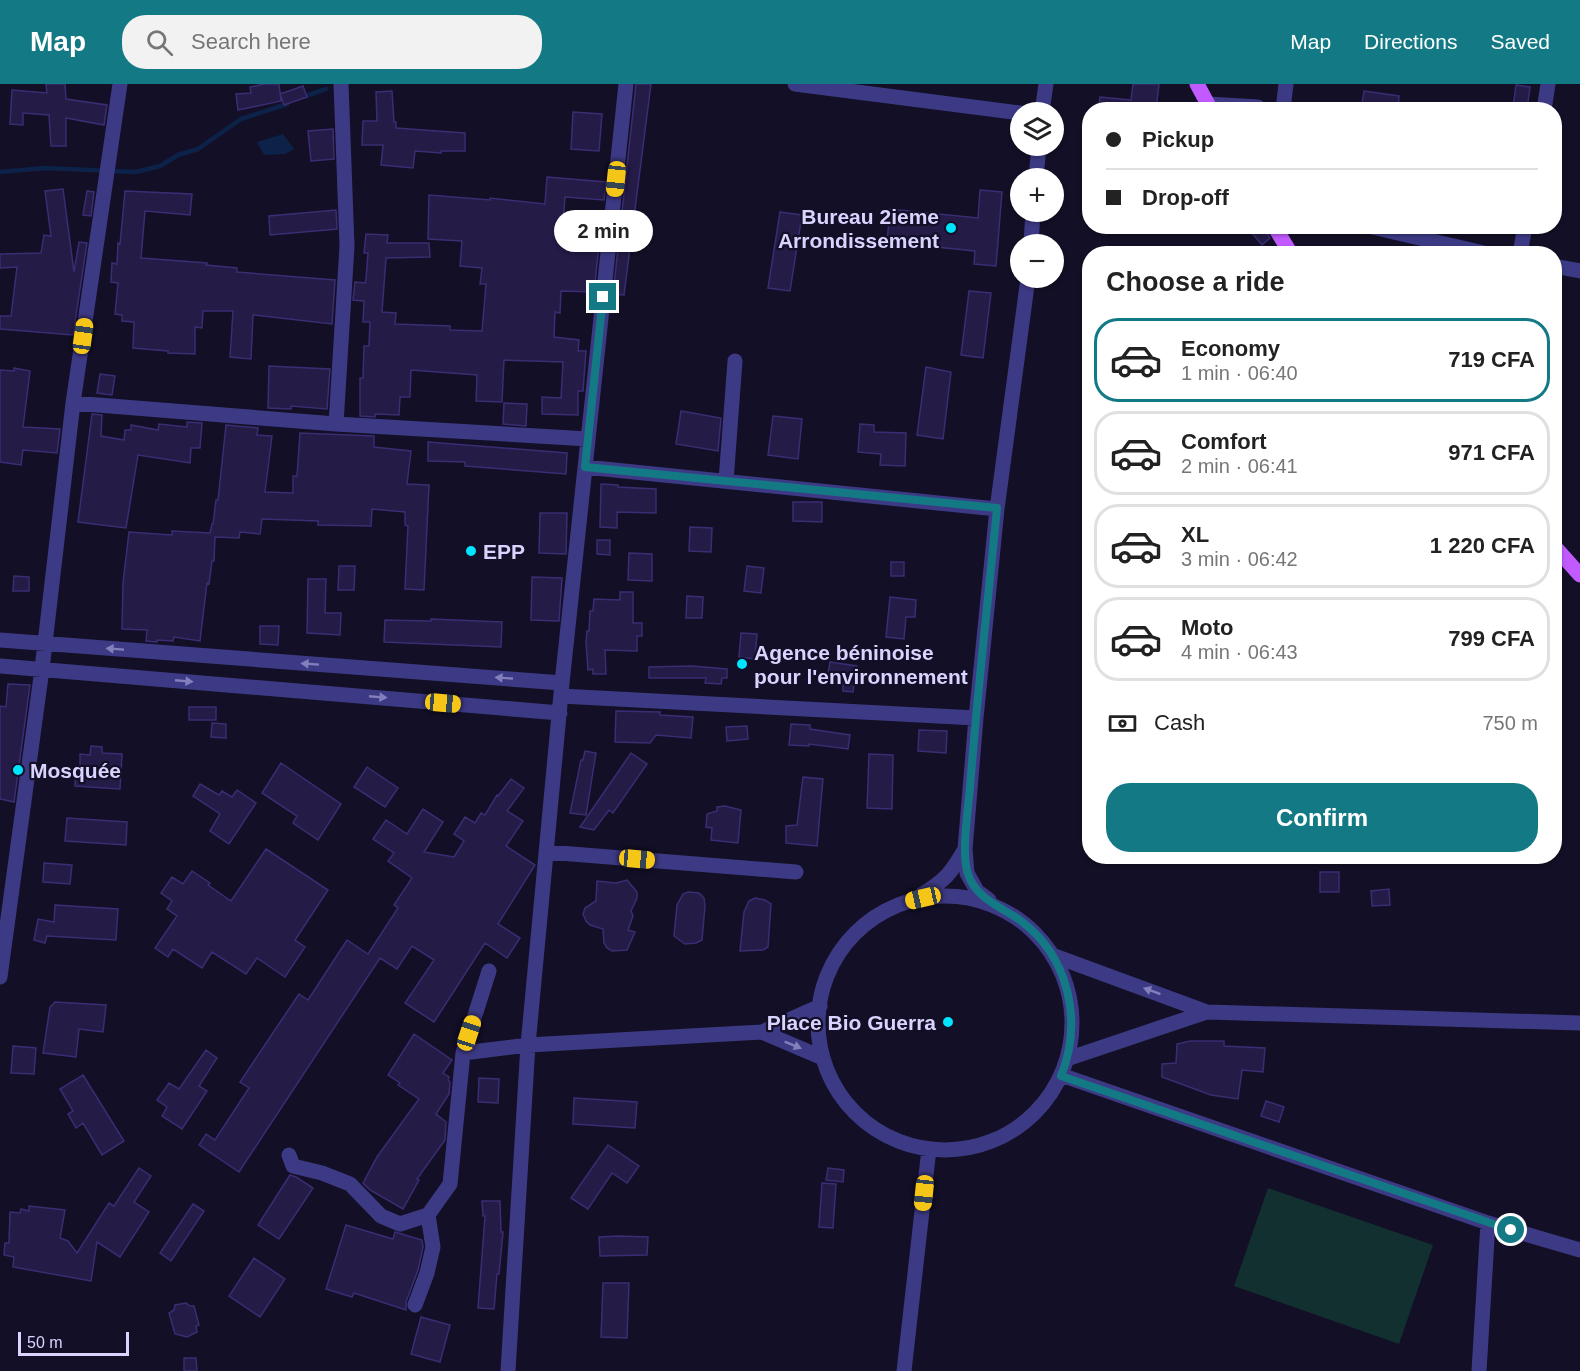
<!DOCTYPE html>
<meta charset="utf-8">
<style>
:root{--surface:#fff;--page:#f2f2f2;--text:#222;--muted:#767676;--line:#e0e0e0;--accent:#137a85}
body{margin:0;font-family:Arial,sans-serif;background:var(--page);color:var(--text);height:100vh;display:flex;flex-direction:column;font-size:22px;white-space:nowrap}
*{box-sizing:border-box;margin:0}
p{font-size:20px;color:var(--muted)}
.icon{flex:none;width:33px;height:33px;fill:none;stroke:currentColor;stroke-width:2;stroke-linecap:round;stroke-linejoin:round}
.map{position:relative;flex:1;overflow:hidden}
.drawer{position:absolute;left:1082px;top:162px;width:480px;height:618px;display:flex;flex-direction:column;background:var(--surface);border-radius:24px;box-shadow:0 2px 4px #0004}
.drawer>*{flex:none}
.hud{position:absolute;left:1082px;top:18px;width:480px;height:132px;border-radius:24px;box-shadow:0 2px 4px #0004;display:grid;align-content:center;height:132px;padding:0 24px;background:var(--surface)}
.fabs{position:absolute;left:1010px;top:18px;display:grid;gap:12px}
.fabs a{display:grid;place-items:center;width:54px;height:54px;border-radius:50%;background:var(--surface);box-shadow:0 2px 4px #0004;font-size:30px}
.scale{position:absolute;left:18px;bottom:15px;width:111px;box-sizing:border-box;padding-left:6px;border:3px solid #d9d4ff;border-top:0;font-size:16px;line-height:21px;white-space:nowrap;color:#d9d4ff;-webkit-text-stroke:4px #130f26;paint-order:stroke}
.end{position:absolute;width:27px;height:27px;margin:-14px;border:8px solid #137a85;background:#fff;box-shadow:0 0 0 3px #fff}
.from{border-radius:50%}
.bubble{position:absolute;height:42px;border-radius:21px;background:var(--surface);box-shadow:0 2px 4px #0004;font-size:20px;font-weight:800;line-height:42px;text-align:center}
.car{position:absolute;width:18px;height:36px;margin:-18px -9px;border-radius:8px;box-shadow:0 0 4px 2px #0007;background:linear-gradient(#f5c518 24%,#345 0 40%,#f5c518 0 76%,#345 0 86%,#f5c518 0)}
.hud b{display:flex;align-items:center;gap:21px;height:57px;font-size:22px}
.hud b+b{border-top:2px solid var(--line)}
.hud i{width:15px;height:15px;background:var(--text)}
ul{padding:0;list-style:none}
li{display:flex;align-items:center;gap:18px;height:84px;margin:0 12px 9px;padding:0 12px;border:3px solid var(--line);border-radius:24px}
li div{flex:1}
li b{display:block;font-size:22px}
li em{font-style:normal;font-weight:800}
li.current{border-color:var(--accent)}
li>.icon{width:54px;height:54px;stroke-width:1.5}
h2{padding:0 24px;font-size:27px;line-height:72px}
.pay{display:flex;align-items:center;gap:15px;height:66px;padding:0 24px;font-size:22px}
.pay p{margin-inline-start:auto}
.button{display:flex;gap:12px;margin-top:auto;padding:12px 24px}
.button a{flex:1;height:69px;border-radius:24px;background:var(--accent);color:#fff;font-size:24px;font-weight:800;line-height:69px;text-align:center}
header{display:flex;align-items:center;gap:36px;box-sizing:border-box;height:84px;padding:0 30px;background:var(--accent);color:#fff}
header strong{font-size:28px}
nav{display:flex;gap:33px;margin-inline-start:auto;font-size:21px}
.search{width:420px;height:54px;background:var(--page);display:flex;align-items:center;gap:15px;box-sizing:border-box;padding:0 21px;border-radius:24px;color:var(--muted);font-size:22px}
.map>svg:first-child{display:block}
.green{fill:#12302f}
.water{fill:#0c2248}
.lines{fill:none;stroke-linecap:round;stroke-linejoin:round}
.stream{stroke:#0c2248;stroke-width:4.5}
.building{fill:#241b47;stroke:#3b2d73;stroke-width:1.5}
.minor{stroke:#3d3a85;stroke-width:15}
.major{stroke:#c25bff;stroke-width:15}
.oneway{fill:#837fbc}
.route{stroke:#137a85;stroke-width:8}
.poi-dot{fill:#00e5ff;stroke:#130f26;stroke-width:2}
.labels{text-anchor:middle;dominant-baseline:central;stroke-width:4.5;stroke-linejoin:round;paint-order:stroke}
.poi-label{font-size:21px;font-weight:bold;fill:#d9d4ff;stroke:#130f26;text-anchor:start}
</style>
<header>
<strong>Map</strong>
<div class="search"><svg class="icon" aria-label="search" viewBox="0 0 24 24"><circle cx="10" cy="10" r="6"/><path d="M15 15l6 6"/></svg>Search here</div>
<nav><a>Map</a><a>Directions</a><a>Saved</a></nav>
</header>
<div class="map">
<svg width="1580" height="1287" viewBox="0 0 1580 1287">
<rect width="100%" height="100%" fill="#130f26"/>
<path class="green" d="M1268,1104L1433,1161L1399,1260L1234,1202Z"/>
<path class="water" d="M283,50L294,65L285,70L264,71L257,58Z"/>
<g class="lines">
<path class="stream" d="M303,13L326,5
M0,88L45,84L136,88L160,82L178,71L198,65L241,35L287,20"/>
</g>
<path class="building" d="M46,0H65L66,15L107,21L104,41L66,34V62H51L49,31L23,29V41L10,40L12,6L47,9Z
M264,0H279L281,17L238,26L236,10L251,9L250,3Z
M636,0H651L624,211L613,210Z
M1133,0H1159L1156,26H1098L1100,13L1131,16Z
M1516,1L1530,3L1527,25L1513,23Z
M303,2L307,13L284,21L280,10Z
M392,7L394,38H396V44L465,49V67H441V69L415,67L413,84L381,81L383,61H362L363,37H377L376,8Z
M1364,7L1399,12L1398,26H1361Z
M573,28L602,30L599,67L571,65Z
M333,45L334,75L311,77L308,47Z
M547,93L606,98L604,116L565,113L563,139L601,142L594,208L561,207L560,229L555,228L554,253L579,256L578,267H586L583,307H578V331L542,330V313L561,314L563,278L504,276L502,318L476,317L477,291L411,286L410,313H400L399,331L375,330V333L360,332V294H363L364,262H369L370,238H363L364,217L353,216L355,198L365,199L366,195L368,169H364L366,150L388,151L387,159H429L430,173L386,174L382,228L396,229L395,240L450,242V246L482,247L486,200H480L482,184L460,182L462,157L428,155L429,111L490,116V114L545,120Z
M63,105L74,188L79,158L87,159L73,251L0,245V232H11L17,183L0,184V170L41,169L44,151L51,152L45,107Z
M980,106L1002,108L996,182L974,180L975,167L887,158L890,125L978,134Z
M87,107L94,108L91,132L83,131Z
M125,107L192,110L190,131L145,127L141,174L207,179L206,181L237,184V188L335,196L332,240L253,231L251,275L230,273L233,227H203L202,244L195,243V270L168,269V267L133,264L134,238L122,237V231L115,230L118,199L111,198L112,179L117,180L118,159L120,160Z
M336,126L337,145L270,151L269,132Z
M780,128L802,131L790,207L768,204Z
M1246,142H1262L1270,154L1262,161Z
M969,207L991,209L983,274L961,271Z
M269,282L330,285L327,325L291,322V325L268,324Z
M926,283L951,288L943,355L917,351Z
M14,284L30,287L23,343L60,345L57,369L23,366L21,381L0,378V286L14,287Z
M100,290L115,292L112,311L97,309Z
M504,319L527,320L526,342L503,340Z
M681,327L721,334L718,367L676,360Z
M92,330L102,331L101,352L124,356L125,346H131V341L158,346L159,340L187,343V338L202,339L200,364H191L190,379L138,371L126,444L78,438Z
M773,332L802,335L798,375L768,371Z
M860,340L874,341V348L906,349L905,382L880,381L881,370L858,368Z
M226,341L258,344L257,351L272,352L265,408L293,409V392H297L300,349L374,352V363L411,367L407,400L429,401L424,506L405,505L408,442L405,441V428L372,425L371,442L318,441V437L262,435L260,450L240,448L239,454L215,453L214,477H212L209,500L207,499L200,557L174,553L173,557L157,556V558L146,557L147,546L122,545L123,499L129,448L172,451V447L210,449L212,440H213L216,416H218Z
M428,358L567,369L566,390L465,382V378L428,377Z
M601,400L618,401V403L656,405V429L617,428V444L600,443Z
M793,418H822V438L793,437Z
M540,429H567L566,470L539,469Z
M690,443L712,444L711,468L689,467Z
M597,456H610V471L597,470Z
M629,469L652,470V497L628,496Z
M891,478H904V492H891Z
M339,482H355L354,506H338Z
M747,482L764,484L761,509L744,507Z
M14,492L29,493V507H13Z
M532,493L562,494L559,537L531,536Z
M308,495H326L325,529H341L340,551L307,549Z
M620,508H633V539H642V552H637V567L605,566L606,590H593V585L588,586L586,558L587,547H589L590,527H593L594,515L620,516Z
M687,512L703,513L702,534H686Z
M890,513L916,516L915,533H906L904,555L886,553Z
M431,535L502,538L501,563L384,558L385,536L431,537Z
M260,542H279L278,561L260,560Z
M741,549L757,550L755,575L739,573Z
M830,578L857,582L853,608L843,607V598L827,596Z
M692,582L727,585V594H722L721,600L705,599L706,594H649V583Z
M8,600L30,601L14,718L0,715V622L6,623Z
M189,623H216V636H189Z
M616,627L660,628V631L693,633L691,654L656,651L650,659L615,658Z
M212,639L226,640V654L211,653Z
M791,640L810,641V645L850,651L848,665L809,660V662L789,661Z
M747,642L748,655L727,657L726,643Z
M919,646L947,647L946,669L918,667Z
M91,662L102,663V669L122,670L120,705L75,702L76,682H80V670L90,671Z
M585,667L596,669L586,731L570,729L581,676H583Z
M631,669L647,680L613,729L609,726L594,746L580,743Z
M869,670L893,671L892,725L867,724Z
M281,679L341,720L318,756L293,739L297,732L262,709Z
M367,683L398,704L385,723L354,703Z
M803,693L823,695L817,762L786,759V742L797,741Z
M511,695L524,704L507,727L523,737L506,762L535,781L498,840L520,854L507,874L485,859L434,938L405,919L434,876L412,862L397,885L380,874L239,1088L199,1061L206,1050L215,1056L249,1004L240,998L299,910L308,916L347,856L368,870L398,824L394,821L412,794L388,777L394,769L373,755L386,736L407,750L423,725L443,738L424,768L454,773L464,757L454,750L465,733L475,739L481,729L485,731L497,711L498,712Z
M200,700L219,711L222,707L232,713L237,706L256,719L229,760L210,747L220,730L193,712Z
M725,722L741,726L738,759L711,756L712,744L706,743L707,730L717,727V723Z
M67,734L127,738L126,761L65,757Z
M266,765L328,806L295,856L305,863L285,893L257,874L246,890L212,868L202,884L173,865L168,873L155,864L177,832L167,825L172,817L161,809L172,793L183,800L192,787L210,799L208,801L231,817Z
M44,779L72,781L70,800L43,798Z
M1320,788H1339V808H1320Z
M627,796L637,808V814L631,827L633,832L628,846L635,848L627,866L612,867L607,864L604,859L603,845L590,841L586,837L583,830L585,824L596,817L597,797L616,799Z
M1389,805L1390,821L1372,822L1371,807Z
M688,808L699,809L704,814L705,822L702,856L696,859L685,860L674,852L677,821L683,810Z
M755,814L765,816L771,820L768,863L763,866L740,867L744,828L749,817Z
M55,821L118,825L116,856L47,852L45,859L34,856L38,835L54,838Z
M55,918L106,921L103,948L79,945L76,973L43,969L50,923Z
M414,950L452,976L443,989L449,993L448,996L450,998L449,1010L436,1030L446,1038L445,1056L417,1095L419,1096L403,1125L370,1106L363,1099L377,1073L419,1015L398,1001L400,999L388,991Z
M1190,957H1224V962L1265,964L1263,988L1242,986L1238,1015L1211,1011L1162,993V980L1176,979L1177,960Z
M13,962L36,964L34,990L11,989Z
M206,966L217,974L199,1002L207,1007L182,1045L162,1032L167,1023L157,1016L169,999L179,1005Z
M83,991L124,1057L102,1071L83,1039L76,1044L68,1030L73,1027L60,1005Z
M479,994L499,995L498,1019L478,1018Z
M574,1014L637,1018L635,1044L573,1040Z
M1266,1017L1284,1023L1279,1038L1261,1032Z
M608,1061L639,1082L627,1099L612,1089L588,1125L571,1114Z
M139,1084L151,1092L134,1118L149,1128L120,1173L97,1158L91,1197L13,1183L14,1173L4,1171L5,1159H9L10,1128L20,1129L21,1125L29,1127V1122L65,1126L60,1154L68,1157L77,1169L109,1119L114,1122Z
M828,1084L844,1086L843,1098L826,1096Z
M290,1091L296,1093L313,1104L279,1155L258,1141Z
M822,1099L836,1100L833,1144L819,1143Z
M482,1117H500L501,1148H503L499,1190H497L494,1225L478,1224L485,1132H483Z
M193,1120L204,1127L171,1177L160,1169Z
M346,1141L393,1155L395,1148L422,1156L423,1163L418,1186L406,1218V1226L354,1209L352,1213L326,1205Z
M618,1152L648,1153L647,1171L600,1172L599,1153Z
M254,1174L285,1195L260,1233L229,1212Z
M603,1199H629L627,1254L601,1253Z
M186,1219L190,1222H194L199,1241L196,1242L197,1248L187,1253L175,1250L169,1229L174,1226L175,1221Z
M421,1233L450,1241L440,1278L411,1270Z
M184,1274H196L197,1287H184Z"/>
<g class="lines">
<path class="minor" d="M795,0L1020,29
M1208,20L1258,23L1261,26
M1283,26L1286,0
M1544,26L1548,0
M1042,28L1046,0
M1036,94L1039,62
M1368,142L1488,170
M1031,160L1033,128
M1520,170L1525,142
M1554,182L1580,187
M73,319L336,340L588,355
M336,340L347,162L341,0
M585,383L997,425
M726,397L735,277
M0,556L562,599
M0,582L560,629
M561,612L976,634
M547,768L796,788
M921,811C946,796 951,789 965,765
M818 939a127 127 0 1 1 254 0a127 127 0 1 1-254 0Z
M989,816L977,807L967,789L965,765L976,634L997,425L1028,194
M1052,871L1207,928L1580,939
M0,893L42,585L73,319L120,0
M762,948L823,974
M463,969L528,961L762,948L820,922
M1067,975L1207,928
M1061,991L1488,1139L1580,1166
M289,1071L293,1082L322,1089L350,1100L381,1132L400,1140L428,1131L450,1100L463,969L489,887
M415,1221L427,1189L433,1163L428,1131
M508,1287L528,961L562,599L626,0
M904,1287L929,1065
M1479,1287L1488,1139"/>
<path class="major" d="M1197,0L1211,26
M1274,142L1291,170
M1554,462L1580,491"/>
</g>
<defs><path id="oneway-solid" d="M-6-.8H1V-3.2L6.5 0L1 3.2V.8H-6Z" transform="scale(1.5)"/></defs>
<g class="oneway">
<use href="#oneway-solid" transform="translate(115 565) rotate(-176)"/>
<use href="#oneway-solid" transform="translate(310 580) rotate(-176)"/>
<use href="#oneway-solid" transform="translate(504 594) rotate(-176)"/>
<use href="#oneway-solid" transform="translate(184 597) rotate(5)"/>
<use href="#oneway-solid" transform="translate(378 613) rotate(5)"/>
<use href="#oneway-solid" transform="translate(1152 907) rotate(-160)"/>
<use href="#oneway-solid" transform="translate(793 961) rotate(22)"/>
</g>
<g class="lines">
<path class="route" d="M603,213L585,383L997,424C988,518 977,611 970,704C968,726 961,770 968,790C976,815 1002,823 1021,837C1069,873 1083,937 1061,992L1511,1146"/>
</g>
<g class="poi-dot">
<circle cx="951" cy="144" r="6"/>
<circle cx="471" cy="467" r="6"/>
<circle cx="742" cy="580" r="6"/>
<circle cx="18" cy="686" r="6"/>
<circle cx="948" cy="938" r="6"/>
</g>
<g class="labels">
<g class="poi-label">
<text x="939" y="132" text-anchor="end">Bureau 2ieme<tspan x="939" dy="24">Arrondissement</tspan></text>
<text x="483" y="467">EPP</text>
<text x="754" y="568">Agence béninoise<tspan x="754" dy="24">pour l'environnement</tspan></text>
<text x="30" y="686">Mosquée</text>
<text x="936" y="938" text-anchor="end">Place Bio Guerra</text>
</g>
</g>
</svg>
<div class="fabs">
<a><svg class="icon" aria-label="layers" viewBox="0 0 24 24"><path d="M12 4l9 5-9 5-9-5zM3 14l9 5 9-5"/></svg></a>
<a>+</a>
<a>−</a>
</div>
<div class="scale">50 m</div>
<i class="end from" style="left:1511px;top:1146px"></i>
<i class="end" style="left:603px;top:213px"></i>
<div class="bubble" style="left:554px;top:126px;width:99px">2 min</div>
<i class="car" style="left:616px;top:95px;rotate:186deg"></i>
<i class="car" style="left:83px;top:252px;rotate:8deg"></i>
<i class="car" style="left:443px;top:619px;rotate:95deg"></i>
<i class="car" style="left:637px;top:775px;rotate:95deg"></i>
<i class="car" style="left:923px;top:814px;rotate:257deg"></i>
<i class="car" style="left:469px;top:949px;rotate:18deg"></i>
<i class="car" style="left:924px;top:1109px;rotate:186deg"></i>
<div class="hud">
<b><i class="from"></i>Pickup</b>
<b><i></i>Drop-off</b>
</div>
<section class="drawer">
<h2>Choose a ride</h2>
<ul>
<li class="current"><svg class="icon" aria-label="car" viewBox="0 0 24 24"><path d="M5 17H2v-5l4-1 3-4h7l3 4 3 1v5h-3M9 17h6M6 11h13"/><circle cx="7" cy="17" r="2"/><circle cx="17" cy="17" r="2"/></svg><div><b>Economy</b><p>1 min · 06:40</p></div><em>719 CFA</em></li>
<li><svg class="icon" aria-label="car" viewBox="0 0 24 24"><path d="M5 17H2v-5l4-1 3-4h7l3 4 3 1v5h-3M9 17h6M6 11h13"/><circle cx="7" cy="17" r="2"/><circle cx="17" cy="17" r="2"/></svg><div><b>Comfort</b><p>2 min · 06:41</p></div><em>971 CFA</em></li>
<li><svg class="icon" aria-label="car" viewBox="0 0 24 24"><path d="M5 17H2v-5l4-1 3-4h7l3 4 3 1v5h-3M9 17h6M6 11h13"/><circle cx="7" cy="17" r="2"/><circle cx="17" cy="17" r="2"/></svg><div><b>XL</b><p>3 min · 06:42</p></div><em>1 220 CFA</em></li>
<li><svg class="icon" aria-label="car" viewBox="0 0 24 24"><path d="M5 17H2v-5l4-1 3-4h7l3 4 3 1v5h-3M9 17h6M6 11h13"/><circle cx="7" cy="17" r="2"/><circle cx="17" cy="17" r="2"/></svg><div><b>Moto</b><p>4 min · 06:43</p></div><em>799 CFA</em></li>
</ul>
<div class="pay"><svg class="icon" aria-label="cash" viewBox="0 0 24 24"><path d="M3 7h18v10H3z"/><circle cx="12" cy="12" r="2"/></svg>Cash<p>750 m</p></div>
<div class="button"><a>Confirm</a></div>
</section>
</div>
